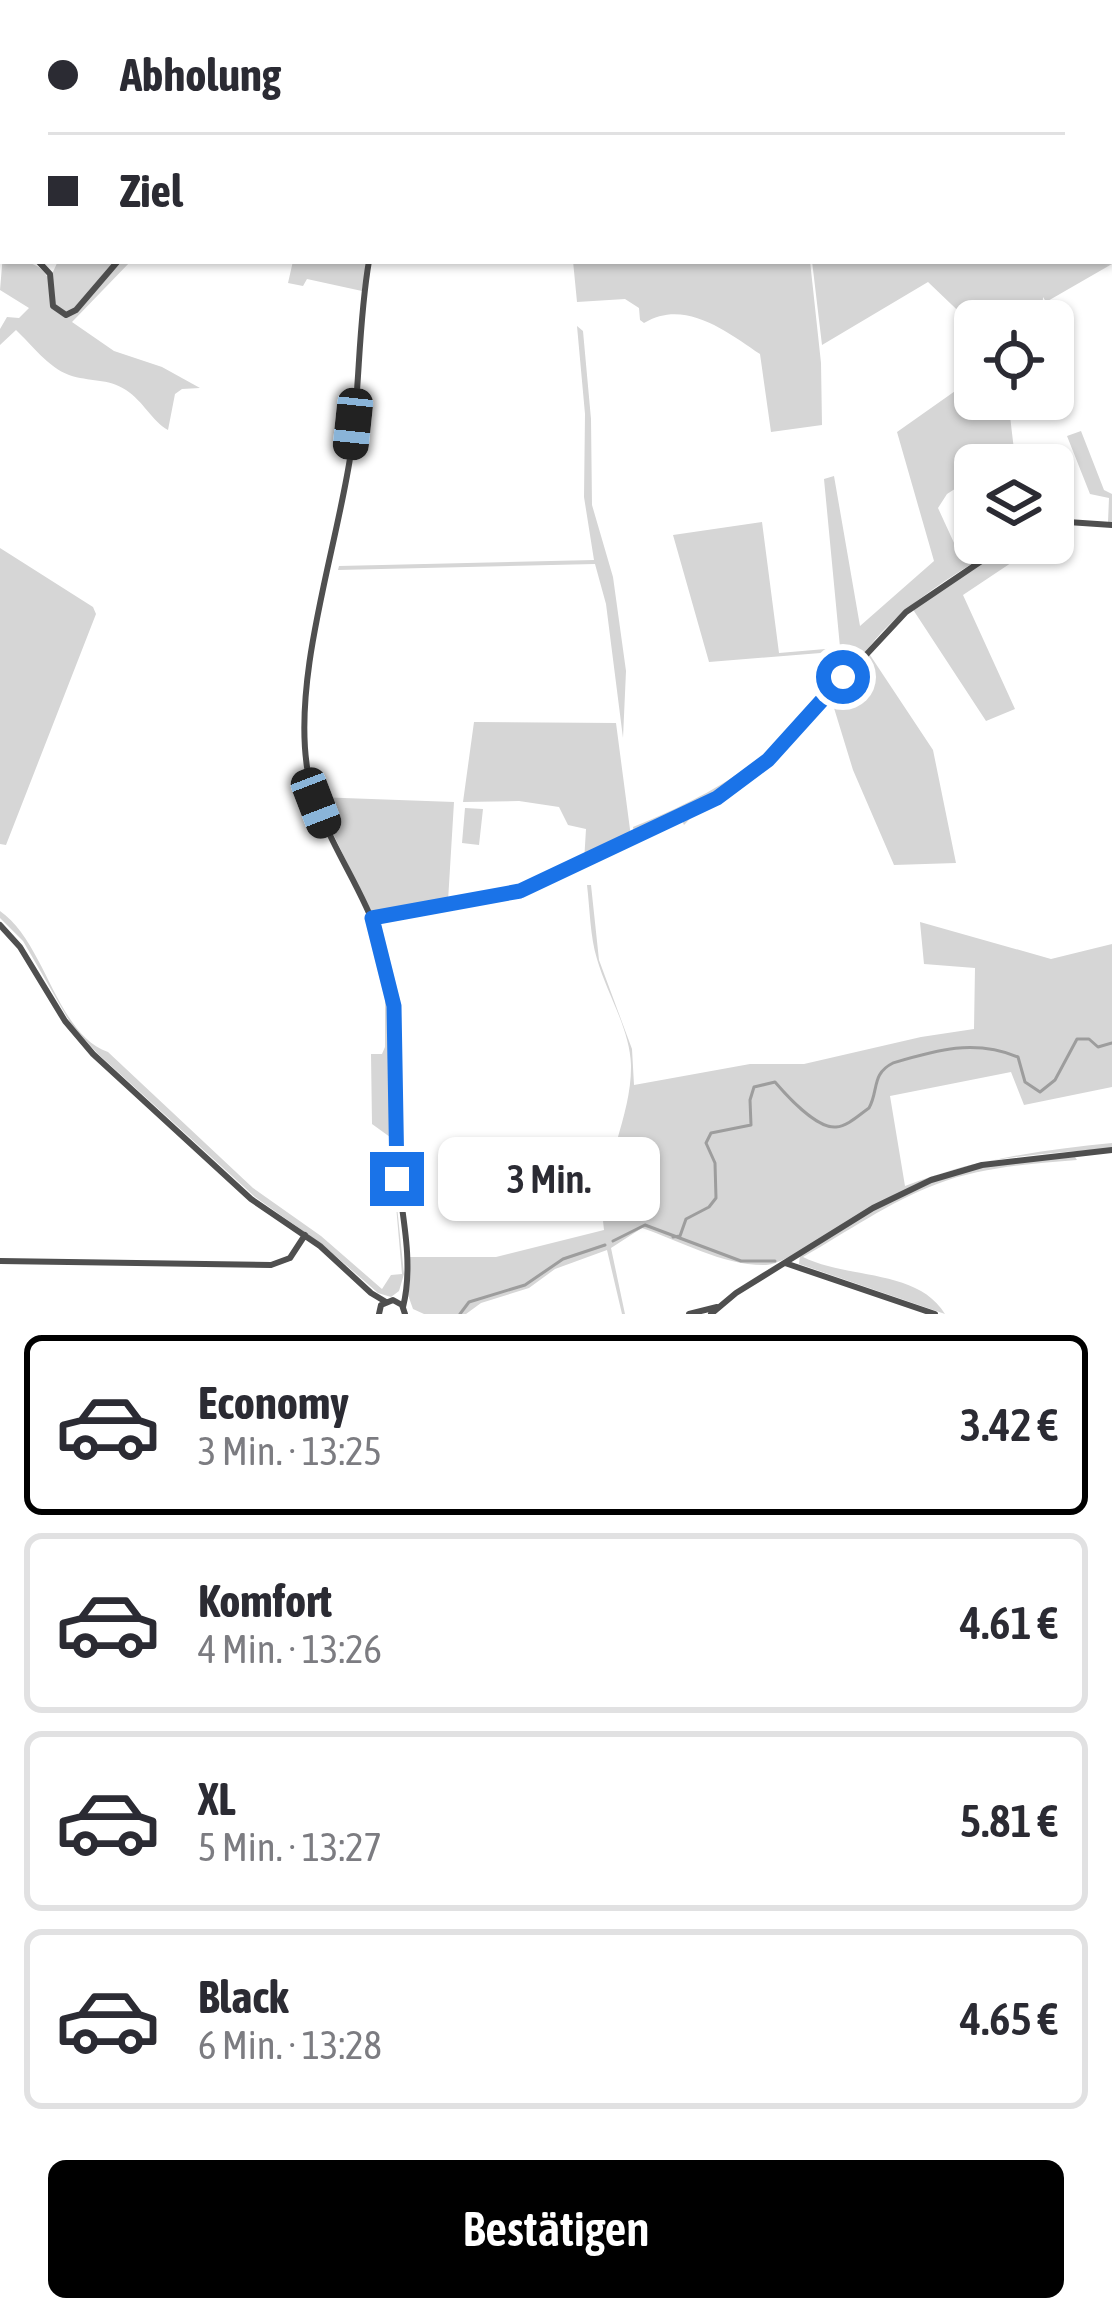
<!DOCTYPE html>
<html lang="de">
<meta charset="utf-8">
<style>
:root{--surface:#fff;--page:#f2f2f3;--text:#2b2b33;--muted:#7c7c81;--line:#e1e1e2;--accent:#000}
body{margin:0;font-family:"Asap Condensed",sans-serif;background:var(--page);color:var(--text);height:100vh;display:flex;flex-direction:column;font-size:45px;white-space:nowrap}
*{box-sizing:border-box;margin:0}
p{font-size:39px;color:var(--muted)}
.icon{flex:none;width:66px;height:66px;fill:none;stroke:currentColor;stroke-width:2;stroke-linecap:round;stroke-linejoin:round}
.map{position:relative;height:1314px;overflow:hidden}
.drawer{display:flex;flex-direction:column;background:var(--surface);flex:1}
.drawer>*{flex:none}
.guide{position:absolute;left:0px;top:0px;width:1113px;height:264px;box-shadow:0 3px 9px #0004;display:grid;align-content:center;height:264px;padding:0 48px;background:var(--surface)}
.fabs{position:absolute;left:954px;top:300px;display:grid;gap:24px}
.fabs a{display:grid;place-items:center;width:120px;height:120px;border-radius:18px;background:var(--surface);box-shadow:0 3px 9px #0004;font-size:60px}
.end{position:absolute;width:54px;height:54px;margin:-27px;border:15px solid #1a73e8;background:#fff;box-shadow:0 0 0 6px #fff}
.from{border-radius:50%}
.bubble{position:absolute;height:84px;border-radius:18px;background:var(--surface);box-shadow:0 3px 9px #0004;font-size:39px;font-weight:600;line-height:84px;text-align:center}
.car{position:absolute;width:36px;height:72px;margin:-36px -18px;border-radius:15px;box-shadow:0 0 9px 3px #0007;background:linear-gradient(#222 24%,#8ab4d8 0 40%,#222 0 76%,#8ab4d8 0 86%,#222 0)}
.guide b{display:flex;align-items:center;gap:42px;height:114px;font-size:45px}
.guide b+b{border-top:3px solid var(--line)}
.guide i{width:30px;height:30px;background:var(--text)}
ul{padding:21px 0 0;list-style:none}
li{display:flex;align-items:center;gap:36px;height:180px;margin:0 24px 18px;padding:0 24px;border:6px solid var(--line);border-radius:18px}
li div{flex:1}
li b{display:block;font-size:45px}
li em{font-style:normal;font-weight:600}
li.selected{border-color:var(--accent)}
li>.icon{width:108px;height:108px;stroke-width:1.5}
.cta{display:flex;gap:24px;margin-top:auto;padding:24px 48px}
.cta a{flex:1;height:138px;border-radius:18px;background:var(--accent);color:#fff;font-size:48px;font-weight:600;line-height:138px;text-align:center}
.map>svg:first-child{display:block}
.green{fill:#d6d6d6}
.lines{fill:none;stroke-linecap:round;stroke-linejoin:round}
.stream{stroke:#9d9d9d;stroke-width:3}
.minor{stroke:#4f4f4f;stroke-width:6}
.tertiary{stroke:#4f4f4f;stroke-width:8}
.route{stroke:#1a73e8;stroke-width:15}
</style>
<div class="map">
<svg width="1112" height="1314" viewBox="0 0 1112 1314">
<rect width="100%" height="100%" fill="#fff"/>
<path class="green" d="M193,0H407L192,3Z
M839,0H1112V264L1046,302L1043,297L1042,321H975V327L928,282L822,345L812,261H1110V3Z
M3,254V261C32,261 42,262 54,289L52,274L58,261H131L72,322L114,351L162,367L200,388L182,389L175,394L168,430C152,421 143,401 126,390C108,378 89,382 69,375C48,367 32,345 16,330L0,345V329L7,317L19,318L29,308L0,290Z
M293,261H367L362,291L307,279L303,286L288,283Z
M573,261H810L821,363L822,425L771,432L760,354C727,332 685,298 644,323L640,320L639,308L625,299L577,302Z
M577,326L583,331L591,419L592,505L613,577L626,671L623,738L606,604L595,564L338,570L339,566L594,560L584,497L585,414Z
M975,377V399H1008L1014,450L1001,453L1003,465H975V476L947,494L938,508L955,545L975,537V543H983L984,556C949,578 913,600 883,631C871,643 858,665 842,668L824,479L834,476L860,626L934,561L897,432Z
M1081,431L1104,490L1112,494V523L1108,522L1109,498L1090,494L1067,436Z
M762,522L779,653L837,648L838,680L764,761L699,809L684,825L679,814L634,833L633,827C723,790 775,758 834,679L833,652L709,662L673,535Z
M1010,543H1041L963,595L1015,709L986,721L912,608Z
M0,548L93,607L96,614L6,845L0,844Z
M868,652L933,750L956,863L894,865L853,770L834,708L827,699Z
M474,722L616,723L631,837L584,862L586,829L568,825L559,807L519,801L463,802Z
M316,797L454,802L448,901L378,914L369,910Z
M465,808L483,809L479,845L462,843Z
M587,885H591L599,960L632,1049L634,1085L750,1064H804L921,1037L974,1029L975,968L924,964L920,922L1051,959L1112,944V1087L1024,1105L1011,1072L890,1096L905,1186C973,1160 1040,1150 1112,1143V1148C1051,1154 986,1155 929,1178C894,1192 789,1265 766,1265C723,1266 681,1241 642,1228L611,1248L625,1314H622L607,1250L555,1269L529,1288L481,1303L466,1314H424L413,1309L408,1295V1257H496L604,1230C596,1175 632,1121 631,1065C630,1029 607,994 597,959C590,936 590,910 587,885Z
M0,911C46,943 56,1034 108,1052L253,1188L321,1236L382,1289L391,1275L402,1274L390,1137L372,1124L371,1054H382L385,1047V970L392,1015L393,1168L404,1274L399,1291L391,1297L378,1293L323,1245L255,1197L97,1053L71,1024L23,941L0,918Z
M1075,1157L1077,1160C1030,1164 981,1167 937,1184C889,1202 847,1232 803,1257C847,1279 918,1269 945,1314L799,1264L800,1255C857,1220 916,1180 983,1167C1013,1161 1045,1160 1075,1157Z"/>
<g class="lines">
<path class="stream" d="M673,1237L680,1236L686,1219L709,1207L716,1198L715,1163L706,1143L711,1133L751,1125L750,1100L754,1087L775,1082C787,1096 817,1129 836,1127C848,1126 859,1115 869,1108C879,1090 871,1074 893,1063C937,1050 974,1039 1018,1057L1025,1082L1040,1092L1055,1080L1077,1039H1089L1098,1047L1112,1043
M613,1241L645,1225L741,1261H775
M460,1314L469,1302L525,1285L563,1259L605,1245"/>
<path class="minor" d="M675,3L688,0
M1,229L3,239
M0,252H3
M38,261L50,274L53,306L66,315L76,310L118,261
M369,261C358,324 360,388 351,452C337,548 293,673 307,767C317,829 358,878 378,935C402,1004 390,1072 394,1143C397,1195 416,1256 403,1307
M1053,521L1112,525
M372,918L520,891L717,798L768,760L906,612L1008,543
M0,925L20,947L65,1021L93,1054L251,1199L320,1246L371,1293L386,1302
M0,1261L271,1265L290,1258L305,1235
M785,1263L935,1314
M379,1314L381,1305L393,1300L402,1305L405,1314
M689,1314L717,1307
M711,1314L736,1293L873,1208L931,1180L982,1165L1112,1150"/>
<path class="tertiary" d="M92,3L94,0
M0,140L3,137"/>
</g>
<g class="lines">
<path class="route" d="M397,1179L394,1006L372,918L520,891L717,798L768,760L843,677"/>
</g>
</svg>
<div class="fabs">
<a><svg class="icon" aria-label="locate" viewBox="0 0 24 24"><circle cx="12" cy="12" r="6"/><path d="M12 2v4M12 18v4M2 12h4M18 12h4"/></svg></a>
<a><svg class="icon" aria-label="layers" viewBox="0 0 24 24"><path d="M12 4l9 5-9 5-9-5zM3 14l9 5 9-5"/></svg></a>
</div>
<i class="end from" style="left:843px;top:677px"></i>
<i class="end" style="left:397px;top:1179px"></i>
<div class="bubble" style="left:438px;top:1137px;width:222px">3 Min.</div>
<i class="car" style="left:353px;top:424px;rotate:186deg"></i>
<i class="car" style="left:316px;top:803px;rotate:159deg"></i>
<div class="guide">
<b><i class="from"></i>Abholung</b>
<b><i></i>Ziel</b>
</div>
</div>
<section class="drawer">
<ul>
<li class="selected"><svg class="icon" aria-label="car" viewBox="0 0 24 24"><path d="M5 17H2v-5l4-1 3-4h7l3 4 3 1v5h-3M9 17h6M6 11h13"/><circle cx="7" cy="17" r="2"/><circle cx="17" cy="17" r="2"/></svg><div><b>Economy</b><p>3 Min. · 13:25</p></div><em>3.42 €</em></li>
<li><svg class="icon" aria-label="car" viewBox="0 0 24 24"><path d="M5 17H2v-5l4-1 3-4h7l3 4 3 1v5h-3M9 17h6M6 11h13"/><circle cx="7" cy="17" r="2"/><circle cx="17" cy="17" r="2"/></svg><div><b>Komfort</b><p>4 Min. · 13:26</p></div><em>4.61 €</em></li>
<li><svg class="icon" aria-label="car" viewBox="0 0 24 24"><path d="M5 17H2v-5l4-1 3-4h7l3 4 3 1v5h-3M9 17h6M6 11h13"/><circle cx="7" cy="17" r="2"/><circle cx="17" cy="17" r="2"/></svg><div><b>XL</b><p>5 Min. · 13:27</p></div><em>5.81 €</em></li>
<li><svg class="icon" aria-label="car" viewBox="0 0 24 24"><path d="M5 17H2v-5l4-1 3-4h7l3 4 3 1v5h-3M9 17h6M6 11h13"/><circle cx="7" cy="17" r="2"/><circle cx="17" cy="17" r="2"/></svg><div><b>Black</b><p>6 Min. · 13:28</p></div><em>4.65 €</em></li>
</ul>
<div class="cta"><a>Bestätigen</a></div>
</section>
